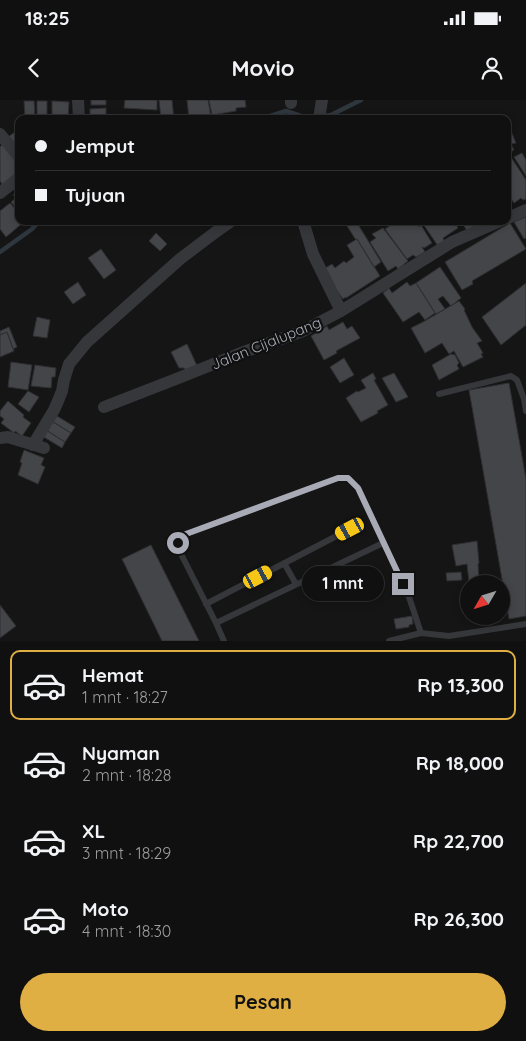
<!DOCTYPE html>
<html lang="id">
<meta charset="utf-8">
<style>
:root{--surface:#101010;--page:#191919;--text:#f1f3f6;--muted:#9c9d9f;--line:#303030;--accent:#e0af43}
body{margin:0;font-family:Quicksand,sans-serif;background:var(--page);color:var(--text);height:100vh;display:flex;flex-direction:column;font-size:19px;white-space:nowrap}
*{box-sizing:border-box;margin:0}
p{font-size:16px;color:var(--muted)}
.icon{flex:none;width:28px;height:28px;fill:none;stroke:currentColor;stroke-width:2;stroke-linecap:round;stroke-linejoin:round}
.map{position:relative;height:541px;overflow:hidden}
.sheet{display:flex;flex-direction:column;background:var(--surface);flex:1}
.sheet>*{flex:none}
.hud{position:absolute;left:15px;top:15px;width:496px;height:110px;border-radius:10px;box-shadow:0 2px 8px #0003,0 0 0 1px var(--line);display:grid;align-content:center;height:110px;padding:0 20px;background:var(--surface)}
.needle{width:32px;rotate:231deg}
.controls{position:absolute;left:460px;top:475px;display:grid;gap:10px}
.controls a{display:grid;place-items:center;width:50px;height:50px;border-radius:50%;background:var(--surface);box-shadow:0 2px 8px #0003,0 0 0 1px var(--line);font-size:25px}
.end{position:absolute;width:22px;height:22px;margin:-11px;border:6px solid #a8abb5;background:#111;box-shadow:0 0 0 2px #111}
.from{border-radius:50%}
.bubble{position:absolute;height:35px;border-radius:18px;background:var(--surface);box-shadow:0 2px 8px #0003,0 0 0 1px var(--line);font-size:16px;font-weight:700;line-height:35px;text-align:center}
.car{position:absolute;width:15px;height:30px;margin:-15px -8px;border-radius:6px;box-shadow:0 0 4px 1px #0007;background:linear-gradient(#f5c518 24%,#345 0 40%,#f5c518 0 76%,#345 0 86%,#f5c518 0)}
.hud b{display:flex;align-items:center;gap:18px;height:48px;font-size:19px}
.hud b+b{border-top:1px solid var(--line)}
.hud i{width:12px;height:12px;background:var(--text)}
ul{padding:9px 0 0;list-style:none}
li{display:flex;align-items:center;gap:15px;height:70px;margin:0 10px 8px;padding:0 10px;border:2px solid transparent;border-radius:10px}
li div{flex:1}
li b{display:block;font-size:19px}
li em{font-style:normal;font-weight:700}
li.current{border-color:var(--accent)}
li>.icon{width:45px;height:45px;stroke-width:1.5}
.button{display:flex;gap:10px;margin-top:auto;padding:10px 20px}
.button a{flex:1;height:58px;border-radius:30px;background:var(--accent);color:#111;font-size:20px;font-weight:700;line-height:58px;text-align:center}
.status{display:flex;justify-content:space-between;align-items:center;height:35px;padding:0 25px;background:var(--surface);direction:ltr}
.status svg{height:14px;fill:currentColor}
header{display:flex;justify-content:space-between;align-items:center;height:65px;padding:0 20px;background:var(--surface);font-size:22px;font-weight:700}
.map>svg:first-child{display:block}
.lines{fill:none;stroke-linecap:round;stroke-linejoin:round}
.stream{stroke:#2f373e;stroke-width:4.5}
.building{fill:#444549;stroke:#2f2f32}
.service{stroke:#36373b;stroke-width:6}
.minor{stroke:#36373b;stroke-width:12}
.route{stroke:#a8abb5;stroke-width:6}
.labels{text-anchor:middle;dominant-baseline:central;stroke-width:4.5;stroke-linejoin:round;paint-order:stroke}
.street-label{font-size:15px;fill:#a8abb5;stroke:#101011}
</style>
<div class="status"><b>18:25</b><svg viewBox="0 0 49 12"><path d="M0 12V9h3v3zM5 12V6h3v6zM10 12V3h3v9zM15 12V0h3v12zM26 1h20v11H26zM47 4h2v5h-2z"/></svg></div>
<header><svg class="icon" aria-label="back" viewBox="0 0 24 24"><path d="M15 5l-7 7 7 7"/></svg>Movio<svg class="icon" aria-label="person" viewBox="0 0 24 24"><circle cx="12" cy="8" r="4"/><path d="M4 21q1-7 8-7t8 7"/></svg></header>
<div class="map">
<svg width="526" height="541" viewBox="0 0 526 541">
<rect width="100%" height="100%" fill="#151516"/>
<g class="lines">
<path class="stream" d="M261,19L286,11L307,18L331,15L361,0
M0,152L32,129L39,121"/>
</g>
<path class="building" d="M91,0H106V5H91Z
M125,0H157V10L124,8Z
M159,0H172L174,19H161Z
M187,0H208L211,17H209V19H189Z
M209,0H245L246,7L236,8V11L212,15Z
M24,1H34L35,18H25Z
M37,1H47V18H37Z
M52,1L69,2L68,18L52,17Z
M106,8V17L90,18V9Z
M19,29V51L8,37Z
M508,30V31H511L516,43L511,44L514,50L508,53Z
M3,44L19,66V73L4,87L0,81V47Z
M522,53L526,60V76L514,57Z
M511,57L526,80V99L523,100L521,98L514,103L508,94V76L511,74L508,69V60Z
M19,90V112L11,102L16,98L13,95Z
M10,103L19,113V121H25L6,137L0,129V111Z
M526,117V138L524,139L514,122Z
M355,121H356L381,162L374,167L357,139L356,140L347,126Z
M397,121H415L419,127L421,125L432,143L424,148L423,147H422L425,152L416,157L413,155L407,159L385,129Z
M421,121H454L458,128L443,138L445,142L438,146Z
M461,121H483L467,131Z
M510,123L526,149L472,181L473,184L462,190L445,162Z
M383,128L408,161L398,169L396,166L388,171L370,142L376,138L372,134Z
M156,133L167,144L160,151L149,141Z
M357,139L380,176L346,198V197L343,199L322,170L332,164L335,168L344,161L346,163L354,157L347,145Z
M101,149L116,170L104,179L88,158Z
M440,167L461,198L451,206L443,196L438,199L445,209L436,214L416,183Z
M78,182L86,195L73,204L64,192Z
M407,182L410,186L416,183L435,213L425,220L419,212L403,222L383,193L389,188L392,193Z
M526,183V225L501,245L482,217Z
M459,201L465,209L464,210L472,227L482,241L477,243L483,253L481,254L483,257L463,267L454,251L449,254L442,243L425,253L411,228L423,222Z
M37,217L50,220L47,238L33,236Z
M343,222L347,229L352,226L360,238L336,251L337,253L324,260L311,236L327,226L329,230Z
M9,227L17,247L13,249L7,232L0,235V231Z
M7,232L14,251L0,257V235Z
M187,244L198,268L188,273L184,268H179L171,252Z
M451,254L455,255L459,263L457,265L459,269L439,280L432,265Z
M344,258L354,275L340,283L330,267Z
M11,262L32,265L28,290L8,287Z
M35,265L56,268L55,277H52L51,288L31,286Z
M373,273L376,279L374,280L388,305L377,311L378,313L361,322L346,298L357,291L358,292L366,288L361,280Z
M394,273L408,297L396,302L382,278Z
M509,283L526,379V516L509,519L469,290Z
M28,291L39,297L29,312L18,304Z
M8,301L24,315L23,317L31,323L22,336L15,331L14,333L1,323L4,319L0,316V311Z
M57,316L75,327L71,333L53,322Z
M52,321L71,333L65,342L46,330Z
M46,330L65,342L62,348L42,336Z
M24,350L44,358L41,365L45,367L38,384L18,375L22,363L20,362Z
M477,441L479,463L478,464L479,481L469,482L467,464L456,466L452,445Z
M151,445L199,541H162L122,459Z
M461,472L462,480L447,481L446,473Z
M0,505L16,526L0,538Z
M412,516L413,524L409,525V527L396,529L394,519Z"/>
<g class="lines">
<path class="service" d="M439,294L511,276L517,280L524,299H526
M524,299L526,311
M284,463L296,484
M206,504L350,429
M216,523L179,450C177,442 179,439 186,434L338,378H348L358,388L409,497L421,533
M224,541L216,523L383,443
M389,541L421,533L449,536L526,524"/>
<path class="minor" d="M78,0L79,19
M291,3V0
M319,19L322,0
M0,34L19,57
M0,93L19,78
M508,118L526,110
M303,121L313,154L341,211
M104,307L176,279L241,253L303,231L341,211L452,142L500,121
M0,338L8,337L44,348
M33,345L54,310L58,301L62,291L64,280L69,264L87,242L180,159L217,131L231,121"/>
</g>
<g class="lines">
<path class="route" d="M178,443L180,438L186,434L338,378H348L358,388L403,484"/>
</g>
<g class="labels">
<g class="street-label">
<text transform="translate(266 243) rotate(-22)">Jalan Cijalupang</text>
</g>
</g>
</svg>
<div class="controls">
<a><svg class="needle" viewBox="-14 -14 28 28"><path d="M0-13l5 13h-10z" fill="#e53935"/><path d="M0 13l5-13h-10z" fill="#9c9d9f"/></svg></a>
</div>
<i class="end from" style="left:178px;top:443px"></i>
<i class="end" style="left:403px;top:484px"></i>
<div class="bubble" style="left:302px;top:466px;width:82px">1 mnt</div>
<i class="car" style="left:350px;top:429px;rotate:242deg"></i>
<i class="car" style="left:258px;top:477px;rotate:62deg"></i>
<div class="hud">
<b><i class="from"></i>Jemput</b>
<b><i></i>Tujuan</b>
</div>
</div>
<section class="sheet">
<ul>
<li class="current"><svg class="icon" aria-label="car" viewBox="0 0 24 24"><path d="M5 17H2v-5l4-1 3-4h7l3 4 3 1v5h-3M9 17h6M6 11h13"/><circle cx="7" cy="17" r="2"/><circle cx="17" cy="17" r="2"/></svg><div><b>Hemat</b><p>1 mnt · 18:27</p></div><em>Rp 13,300</em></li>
<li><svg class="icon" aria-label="car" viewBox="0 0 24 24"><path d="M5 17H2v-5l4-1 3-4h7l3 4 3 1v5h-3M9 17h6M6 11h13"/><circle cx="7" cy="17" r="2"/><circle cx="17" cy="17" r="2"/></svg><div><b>Nyaman</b><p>2 mnt · 18:28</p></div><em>Rp 18,000</em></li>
<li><svg class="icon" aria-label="car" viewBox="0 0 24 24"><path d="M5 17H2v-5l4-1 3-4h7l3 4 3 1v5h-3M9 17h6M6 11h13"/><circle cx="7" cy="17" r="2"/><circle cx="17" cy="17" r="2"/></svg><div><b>XL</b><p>3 mnt · 18:29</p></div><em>Rp 22,700</em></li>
<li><svg class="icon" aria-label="car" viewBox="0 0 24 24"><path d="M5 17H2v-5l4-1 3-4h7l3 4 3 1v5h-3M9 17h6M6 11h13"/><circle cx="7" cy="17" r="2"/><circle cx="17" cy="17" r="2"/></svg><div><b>Moto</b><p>4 mnt · 18:30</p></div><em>Rp 26,300</em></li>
</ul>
<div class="button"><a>Pesan</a></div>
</section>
